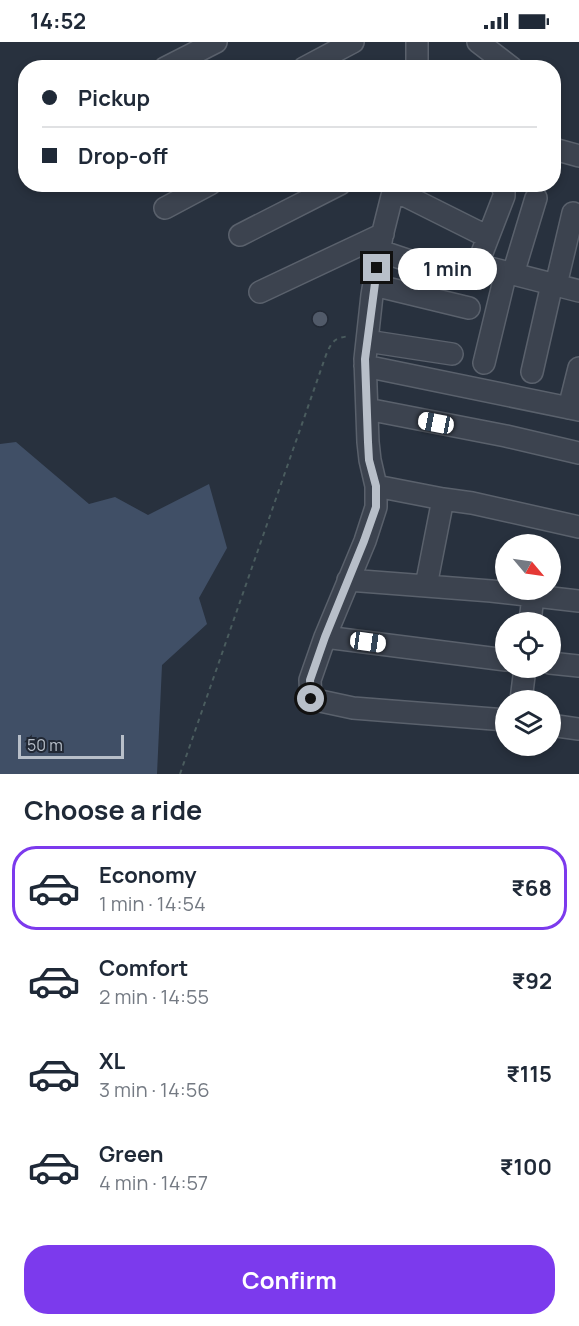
<!DOCTYPE html>
<meta charset="utf-8">
<style>
:root{--surface:#fff;--page:#f6f6f7;--text:#1f2937;--muted:#747a83;--line:#e0e1e3;--accent:#7c3aed}
body{margin:0;font-family:Manrope,sans-serif;background:var(--page);color:var(--text);height:100vh;display:flex;flex-direction:column;font-size:22px;white-space:nowrap}
*{box-sizing:border-box;margin:0}
p{font-size:20px;color:var(--muted)}
.icon{flex:none;width:33px;height:33px;fill:none;stroke:currentColor;stroke-width:2;stroke-linecap:round;stroke-linejoin:round}
.map{position:relative;height:732px;overflow:hidden}
.drawer{display:flex;flex-direction:column;background:var(--surface);flex:1}
.drawer>*{flex:none}
.top-card{position:absolute;left:18px;top:18px;width:543px;height:132px;border-radius:24px;box-shadow:0 3px 9px #0003;display:grid;align-content:center;height:132px;padding:0 24px;background:var(--surface)}
.needle{width:39px;rotate:119deg}
.tools{position:absolute;left:495px;top:492px;display:grid;gap:12px}
.tools a{display:grid;place-items:center;width:66px;height:66px;border-radius:50%;background:var(--surface);box-shadow:0 3px 9px #0003;font-size:30px}
.scale{position:absolute;left:18px;bottom:15px;width:106px;box-sizing:border-box;padding-left:6px;border:3px solid #b8bfc9;border-top:0;font-size:16px;line-height:21px;white-space:nowrap;color:#b8bfc9;-webkit-text-stroke:4px #212834;paint-order:stroke}
.end{position:absolute;width:27px;height:27px;margin:-14px;border:8px solid #b8bfc9;background:#111;box-shadow:0 0 0 3px #111}
.from{border-radius:50%}
.bubble{position:absolute;height:42px;border-radius:21px;background:var(--surface);box-shadow:0 3px 9px #0003;font-size:20px;font-weight:700;line-height:42px;text-align:center}
.car{position:absolute;width:18px;height:36px;margin:-18px -9px;border-radius:8px;box-shadow:0 0 4px 2px #0007;background:linear-gradient(#fff 24%,#345 0 40%,#fff 0 76%,#345 0 86%,#fff 0)}
.top-card b{display:flex;align-items:center;gap:21px;height:57px;font-size:22px}
.top-card b+b{border-top:2px solid var(--line)}
.top-card i{width:15px;height:15px;background:var(--text)}
ul{padding:0;list-style:none}
li{display:flex;align-items:center;gap:18px;height:84px;margin:0 12px 9px;padding:0 12px;border:3px solid transparent;border-radius:24px}
li div{flex:1}
li b{display:block;font-size:22px}
li em{font-style:normal;font-weight:700}
li.current{border-color:var(--accent)}
li>.icon{width:54px;height:54px;stroke-width:1.5}
h2{padding:0 24px;font-size:27px;line-height:72px}
.cta{display:flex;gap:12px;margin-top:auto;padding:12px 24px}
.cta a{flex:1;height:69px;border-radius:24px;background:var(--accent);color:#fff;font-size:24px;font-weight:700;line-height:69px;text-align:center}
.status{display:flex;justify-content:space-between;align-items:center;height:42px;padding:0 30px;background:var(--surface);direction:ltr}
.status svg{height:16px;fill:currentColor}
.map>svg:first-child{display:block}
.water{fill:#404f66}
.building{fill:#515a69;stroke:#232a36;stroke-width:1.5}
.lines{fill:none;stroke-linecap:round;stroke-linejoin:round}
.minor-casing{stroke:#5a616c;stroke-width:24}
.path{stroke:#4a5c5e;stroke-width:2;stroke-dasharray:4.5 4.5;stroke-linecap:butt}
.minor{stroke:#3c434f;stroke-width:21}
.route{stroke:#b8bfc9;stroke-width:8}
</style>
<div class="status"><b>14:52</b><svg viewBox="0 0 49 12"><path d="M0 12V9h3v3zM5 12V6h3v6zM10 12V3h3v9zM15 12V0h3v12zM26 1h20v11H26zM47 4h2v5h-2z"/></svg></div>
<div class="map">
<svg width="579" height="732" viewBox="0 0 579 732">
<rect width="100%" height="100%" fill="#28313e"/>
<path class="water" d="M16,400L89,462L115,455L148,473L209,442L227,506L199,556L207,582L162,623L157,732H0V402Z"/>
<path class="building" d="M312 277a8 8 0 1 1 16 0a8 8 0 1 1-16 0Z"/>
<g class="lines">
<defs>
<path id="minor" d="M478,0L512,26
M165,26L216,0
M304,26L353,0
M417,26V0
M554,107L579,114
M395,142L382,194L372,253L365,317L368,400L370,418L376,444V465L365,499L325,595L310,638L311,657L353,666L506,678
M501,142L504,149V154L480,216V220L486,225L579,249
M394,148L488,195
M165,166L210,142
M240,193L340,142
M380,209L446,231
M513,232L536,156
M374,243L469,266
M556,243L573,171
M260,250L383,192
M367,299L452,312
M484,321L506,230
M365,324L579,368
M532,330L552,242
M569,366L579,326
M367,367L506,394L579,411
M376,444L443,457
M348,538L491,549L579,559
M426,544L443,457L472,461L579,485
M530,580L533,554
M325,595L506,618
M550,621L579,624
M521,658L525,626
M550,683L579,687"/>
</defs>
<use href="#minor" class="minor-casing"/>
<path class="path" d="M180,732L326,313C332,299 334,296 350,294"/>
<use href="#minor" class="minor"/>
</g>
<g class="lines">
<path class="route" d="M311,657L310,638L325,595L364,499L376,465V444L369,418L368,400L365,317L377,226"/>
</g>
</svg>
<div class="tools">
<a><svg class="needle" viewBox="-14 -14 28 28"><path d="M0-13l5 13h-10z" fill="#e53935"/><path d="M0 13l5-13h-10z" fill="#747a83"/></svg></a>
<a><svg class="icon" aria-label="locate" viewBox="0 0 24 24"><circle cx="12" cy="12" r="6"/><path d="M12 2v4M12 18v4M2 12h4M18 12h4"/></svg></a>
<a><svg class="icon" aria-label="layers" viewBox="0 0 24 24"><path d="M12 4l9 5-9 5-9-5zM3 14l9 5 9-5"/></svg></a>
</div>
<div class="scale">50 m</div>
<i class="end from" style="left:311px;top:657px"></i>
<i class="end" style="left:377px;top:226px"></i>
<div class="bubble" style="left:398px;top:206px;width:99px">1 min</div>
<i class="car" style="left:436px;top:381px;rotate:281deg"></i>
<i class="car" style="left:368px;top:600px;rotate:98deg"></i>
<div class="top-card">
<b><i class="from"></i>Pickup</b>
<b><i></i>Drop-off</b>
</div>
</div>
<section class="drawer">
<h2>Choose a ride</h2>
<ul>
<li class="current"><svg class="icon" aria-label="car" viewBox="0 0 24 24"><path d="M5 17H2v-5l4-1 3-4h7l3 4 3 1v5h-3M9 17h6M6 11h13"/><circle cx="7" cy="17" r="2"/><circle cx="17" cy="17" r="2"/></svg><div><b>Economy</b><p>1 min · 14:54</p></div><em>₹68</em></li>
<li><svg class="icon" aria-label="car" viewBox="0 0 24 24"><path d="M5 17H2v-5l4-1 3-4h7l3 4 3 1v5h-3M9 17h6M6 11h13"/><circle cx="7" cy="17" r="2"/><circle cx="17" cy="17" r="2"/></svg><div><b>Comfort</b><p>2 min · 14:55</p></div><em>₹92</em></li>
<li><svg class="icon" aria-label="car" viewBox="0 0 24 24"><path d="M5 17H2v-5l4-1 3-4h7l3 4 3 1v5h-3M9 17h6M6 11h13"/><circle cx="7" cy="17" r="2"/><circle cx="17" cy="17" r="2"/></svg><div><b>XL</b><p>3 min · 14:56</p></div><em>₹115</em></li>
<li><svg class="icon" aria-label="car" viewBox="0 0 24 24"><path d="M5 17H2v-5l4-1 3-4h7l3 4 3 1v5h-3M9 17h6M6 11h13"/><circle cx="7" cy="17" r="2"/><circle cx="17" cy="17" r="2"/></svg><div><b>Green</b><p>4 min · 14:57</p></div><em>₹100</em></li>
</ul>
<div class="cta"><a>Confirm</a></div>
</section>
